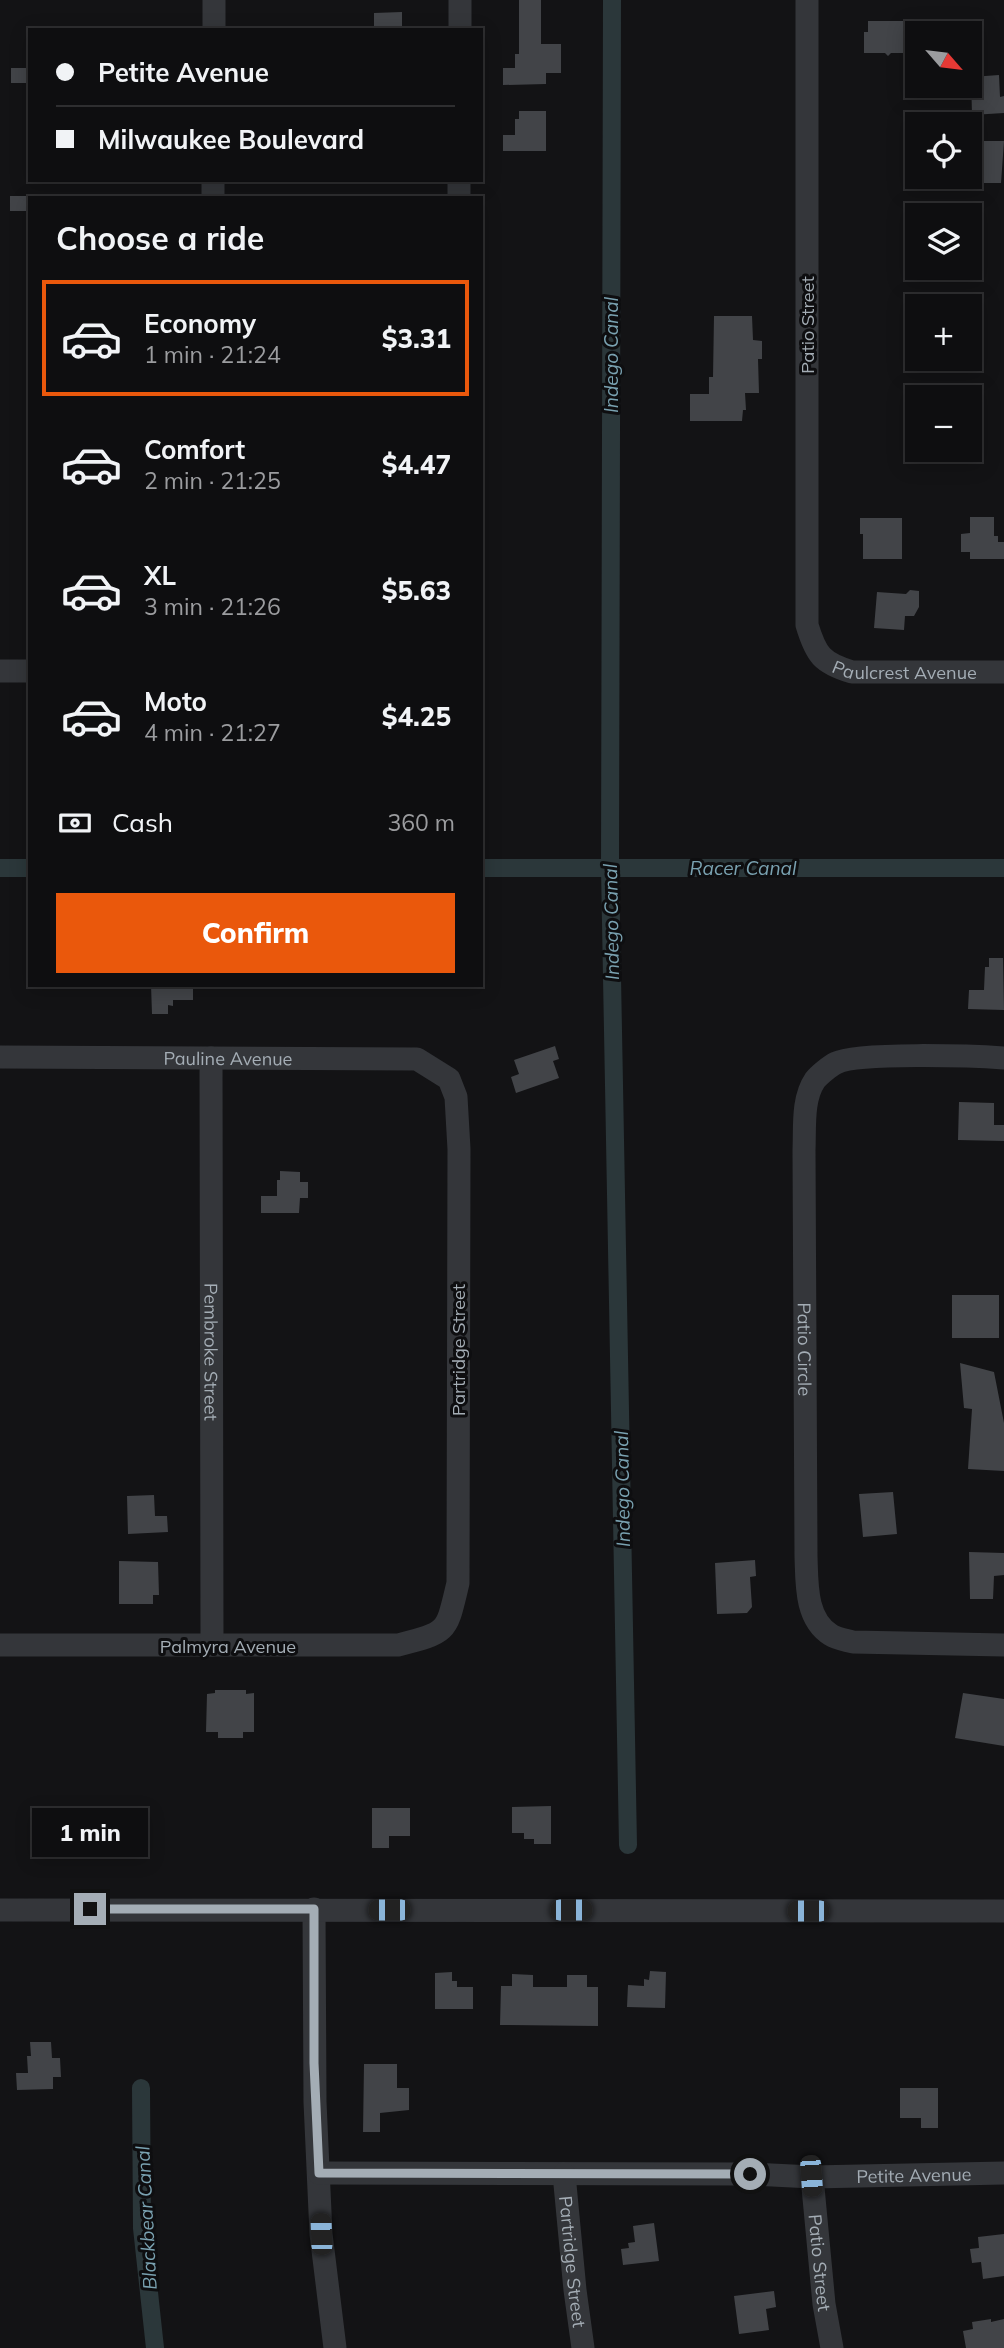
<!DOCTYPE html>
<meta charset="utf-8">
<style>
:root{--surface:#0e0e10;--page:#1c1c1e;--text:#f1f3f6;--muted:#9b9c9f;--line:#2e2e30;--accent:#ea580c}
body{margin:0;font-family:Mulish,sans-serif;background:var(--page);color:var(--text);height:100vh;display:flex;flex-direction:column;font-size:26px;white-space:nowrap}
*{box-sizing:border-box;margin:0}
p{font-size:23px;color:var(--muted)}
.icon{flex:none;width:38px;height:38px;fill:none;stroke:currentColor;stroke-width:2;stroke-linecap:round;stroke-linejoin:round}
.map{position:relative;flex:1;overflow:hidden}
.drawer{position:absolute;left:28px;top:196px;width:455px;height:791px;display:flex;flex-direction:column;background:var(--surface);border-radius:0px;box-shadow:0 4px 18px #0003,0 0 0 2px var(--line)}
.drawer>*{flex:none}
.banner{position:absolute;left:28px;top:28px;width:455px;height:154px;border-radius:0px;box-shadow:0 4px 18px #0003,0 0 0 2px var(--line);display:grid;align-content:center;height:154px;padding:0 28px;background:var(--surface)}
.needle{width:46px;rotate:118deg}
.controls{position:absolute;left:905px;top:21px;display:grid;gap:14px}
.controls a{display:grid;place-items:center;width:77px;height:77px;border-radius:0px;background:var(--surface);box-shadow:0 4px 18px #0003,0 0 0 2px var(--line);font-size:35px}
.end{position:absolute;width:32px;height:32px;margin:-16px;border:9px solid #a4adb5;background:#111;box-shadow:0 0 0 4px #111}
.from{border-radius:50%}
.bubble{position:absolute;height:49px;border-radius:0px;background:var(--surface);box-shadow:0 4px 18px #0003,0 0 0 2px var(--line);font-size:23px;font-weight:800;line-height:49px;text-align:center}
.car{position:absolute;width:21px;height:42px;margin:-21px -10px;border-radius:9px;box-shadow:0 0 5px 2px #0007;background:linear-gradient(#222 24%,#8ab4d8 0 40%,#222 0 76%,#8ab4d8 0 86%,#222 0)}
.banner b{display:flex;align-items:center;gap:24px;height:66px;font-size:26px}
.banner b+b{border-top:2px solid var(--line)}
.banner i{width:18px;height:18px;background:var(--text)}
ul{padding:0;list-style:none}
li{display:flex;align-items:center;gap:21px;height:116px;margin:0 14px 10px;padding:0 14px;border:4px solid transparent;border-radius:0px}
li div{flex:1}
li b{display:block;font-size:26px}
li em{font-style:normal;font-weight:800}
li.selected{border-color:var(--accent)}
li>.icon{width:63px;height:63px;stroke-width:1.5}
h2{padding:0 28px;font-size:32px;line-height:84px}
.pay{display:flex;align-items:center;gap:18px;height:77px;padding:0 28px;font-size:26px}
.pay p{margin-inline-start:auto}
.action{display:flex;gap:14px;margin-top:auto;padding:14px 28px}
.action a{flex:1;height:80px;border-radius:0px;background:var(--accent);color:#fff;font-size:28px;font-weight:800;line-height:80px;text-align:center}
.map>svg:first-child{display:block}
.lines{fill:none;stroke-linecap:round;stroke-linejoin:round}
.canal{stroke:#2b373a;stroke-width:18}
.building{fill:#424448}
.minor{stroke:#34363a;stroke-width:23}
.route{stroke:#a4adb5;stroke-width:9}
.labels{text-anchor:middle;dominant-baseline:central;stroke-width:6;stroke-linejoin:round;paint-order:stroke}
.street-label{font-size:18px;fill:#a4adb5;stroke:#0e0e10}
.water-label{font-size:19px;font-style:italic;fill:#7aa2b1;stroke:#0e0e10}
</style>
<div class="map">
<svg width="1004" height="2348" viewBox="0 0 1004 2348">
<rect width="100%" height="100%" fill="#131315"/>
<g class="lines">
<path class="canal" d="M612,0L610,868L628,1845
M0,868H30
M481,868H1004
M141,2088L142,2228L155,2348"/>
</g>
<path class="building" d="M519,0H541V44H561V73H546V84L503,85V68H515V54H519Z
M402,12V28L374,30V13Z
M868,21H913V34H917V53H891L888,56L885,53H864V32H868Z
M11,68H30V83H11Z
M999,75L1000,97L1004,96V113L972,115L971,77Z
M519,111H546V151H503V135H515V119H519Z
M972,141H1004L1001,183H971Z
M10,196H30V211H10Z
M714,316H752L753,340L762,341V359H758L759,393H745L746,410H743L742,421H690V394H709V377H713Z
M970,517H994V536H998V542H1004V559H970V552H961V534L970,533Z
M860,518H902V559H863V534H860Z
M910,590L919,591V607L914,616H905L904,630L874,628L877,592L906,594Z
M989,958H1003L1004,1010L968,1009L969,990H984L985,967H989Z
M151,985H193V1000H173V1006L168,1005V1014H152Z
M555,1046L559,1059L553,1061L559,1078L516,1093L511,1077L519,1074L514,1060Z
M959,1102L994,1103V1125H1004V1141L958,1140Z
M280,1171L300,1172V1182H308V1198H300L299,1213H261V1196H277V1180H280Z
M952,1295H999V1338H952Z
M960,1363L994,1372L1004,1423V1471L968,1469L972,1409L964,1408Z
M893,1492L897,1534L863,1537L859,1494Z
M154,1495L155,1516H167L168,1532L128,1534L127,1496Z
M969,1552L1004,1553V1575L994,1576L993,1599H970Z
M755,1560L756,1576L750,1577L752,1607L747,1613L717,1614L715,1563Z
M119,1561L158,1562L159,1595H153V1604H119Z
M215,1690H246V1694L254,1693V1732H243V1738H218V1732H206L207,1694L215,1693Z
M963,1693L1004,1699V1746L955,1738Z
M551,1806V1844H534V1839H524V1833H512V1807Z
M372,1808H410V1836H389V1848H372Z
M650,1971L666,1972L665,2008L627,2007L628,1985L644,1986V1979L649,1980Z
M452,1972V1981H457V1987H473V2009H435V1973Z
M512,1974L533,1975V1987H567V1975H587V1987H598V2026L500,2025L501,1986H512Z
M30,2042H51L52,2058H60L61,2077H53V2089L17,2090L16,2073H28L27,2056H31Z
M364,2064H397V2088H409V2110L380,2113V2132H363Z
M900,2088H938V2128H921V2118H900Z
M654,2223L659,2261L623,2265L621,2249L629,2248L628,2243L635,2242L633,2226Z
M1004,2234V2276L983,2279L981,2262L972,2263L970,2249L979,2248L978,2237Z
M774,2291L776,2307L766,2309L769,2330L739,2334L734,2296Z
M991,2319V2322L1004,2319V2348H966L963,2331L973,2329L972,2322Z"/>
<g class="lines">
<g class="minor">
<path id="s1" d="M807,0V625C816,655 822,663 852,672H1004"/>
<path d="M214,30V0"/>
<path d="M460,30V0"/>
<path d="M459,180V198"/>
<path d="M213,198V180"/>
<path d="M0,671H30"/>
<path id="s2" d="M0,1057L417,1059L449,1079L456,1097L459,1149L458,1583C446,1633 449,1632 398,1645H0"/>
<path id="s3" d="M211,1058L212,1645"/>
<path id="s4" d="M1004,1058C975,1056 857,1052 836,1063C830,1066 819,1075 815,1080C802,1099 805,1128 804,1150L806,1556C807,1583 805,1619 831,1635C837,1639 846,1640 853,1642L1004,1645"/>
<path d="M314,1909L315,2102L321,2234L335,2348"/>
<path d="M0,1910L1004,1911"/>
<path id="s5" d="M319,2173L750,2174L812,2177L1004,2173"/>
<path id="s6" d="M564,2174L575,2290L583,2348"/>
<path id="s7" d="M812,2177L824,2304L832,2348"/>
</g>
</g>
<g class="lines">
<path class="route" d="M90,1909H314V2063L319,2173L750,2174"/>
</g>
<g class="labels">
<g class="street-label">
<text transform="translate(807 325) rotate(-90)">Patio Street</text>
<text stroke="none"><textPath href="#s1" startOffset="747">Paulcrest Avenue</textPath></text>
<text stroke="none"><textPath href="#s2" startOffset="228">Pauline Avenue</textPath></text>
<text transform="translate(458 1350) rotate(-90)">Partridge Street</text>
<text stroke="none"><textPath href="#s4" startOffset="467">Patio Circle</textPath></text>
<text stroke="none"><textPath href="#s3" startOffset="294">Pembroke Street</textPath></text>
<text x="228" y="1646">Palmyra Avenue</text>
<text stroke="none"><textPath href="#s5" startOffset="595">Petite Avenue</textPath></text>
<text stroke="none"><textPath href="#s6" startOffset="88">Partridge Street</textPath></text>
<text stroke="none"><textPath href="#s7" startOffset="86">Patio Street</textPath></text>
</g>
<g class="water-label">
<text transform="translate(611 355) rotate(-90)">Indego Canal</text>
<text x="743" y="868">Racer Canal</text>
<text transform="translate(611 922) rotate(-91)">Indego Canal</text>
<text transform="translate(622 1489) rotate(-91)">Indego Canal</text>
<text transform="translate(146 2218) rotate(-93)">Blackbear Canal</text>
</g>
</g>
</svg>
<div class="controls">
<a><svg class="needle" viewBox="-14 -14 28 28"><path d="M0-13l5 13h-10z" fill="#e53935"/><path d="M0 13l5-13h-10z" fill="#9b9c9f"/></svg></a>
<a><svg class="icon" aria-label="locate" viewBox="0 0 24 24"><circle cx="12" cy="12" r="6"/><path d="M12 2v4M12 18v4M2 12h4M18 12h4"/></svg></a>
<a><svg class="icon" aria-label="layers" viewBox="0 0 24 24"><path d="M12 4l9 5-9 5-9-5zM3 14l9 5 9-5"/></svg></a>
<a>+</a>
<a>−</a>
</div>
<i class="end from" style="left:750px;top:2174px"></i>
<i class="end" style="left:90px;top:1909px"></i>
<div class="bubble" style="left:32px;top:1808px;width:116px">1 min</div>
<i class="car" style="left:389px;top:1910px;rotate:270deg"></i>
<i class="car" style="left:571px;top:1910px;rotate:90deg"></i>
<i class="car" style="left:808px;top:1911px;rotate:270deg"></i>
<i class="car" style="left:811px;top:2176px;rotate:176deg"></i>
<i class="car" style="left:321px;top:2234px;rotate:358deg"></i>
<div class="banner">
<b><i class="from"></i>Petite Avenue</b>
<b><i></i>Milwaukee Boulevard</b>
</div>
<section class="drawer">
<h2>Choose a ride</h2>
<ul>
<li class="selected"><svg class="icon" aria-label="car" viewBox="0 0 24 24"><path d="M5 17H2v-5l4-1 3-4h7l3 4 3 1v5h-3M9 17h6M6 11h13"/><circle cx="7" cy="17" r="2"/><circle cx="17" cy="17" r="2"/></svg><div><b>Economy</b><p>1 min · 21:24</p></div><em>$3.31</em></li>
<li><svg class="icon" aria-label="car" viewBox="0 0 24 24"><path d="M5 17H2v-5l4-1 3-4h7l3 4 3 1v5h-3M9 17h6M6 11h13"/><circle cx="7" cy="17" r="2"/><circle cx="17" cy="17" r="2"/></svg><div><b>Comfort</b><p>2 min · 21:25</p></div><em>$4.47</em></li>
<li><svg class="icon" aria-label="car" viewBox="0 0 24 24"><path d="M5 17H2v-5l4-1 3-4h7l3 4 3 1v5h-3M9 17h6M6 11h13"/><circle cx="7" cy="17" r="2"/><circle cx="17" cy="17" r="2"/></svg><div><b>XL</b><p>3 min · 21:26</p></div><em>$5.63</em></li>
<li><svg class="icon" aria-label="car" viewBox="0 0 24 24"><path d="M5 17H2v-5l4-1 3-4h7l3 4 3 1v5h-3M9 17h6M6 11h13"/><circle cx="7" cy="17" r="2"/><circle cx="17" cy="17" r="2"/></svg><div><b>Moto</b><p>4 min · 21:27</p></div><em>$4.25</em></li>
</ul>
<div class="pay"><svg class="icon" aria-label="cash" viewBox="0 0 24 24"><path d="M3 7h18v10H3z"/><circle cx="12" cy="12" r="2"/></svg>Cash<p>360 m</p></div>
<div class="action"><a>Confirm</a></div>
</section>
</div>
